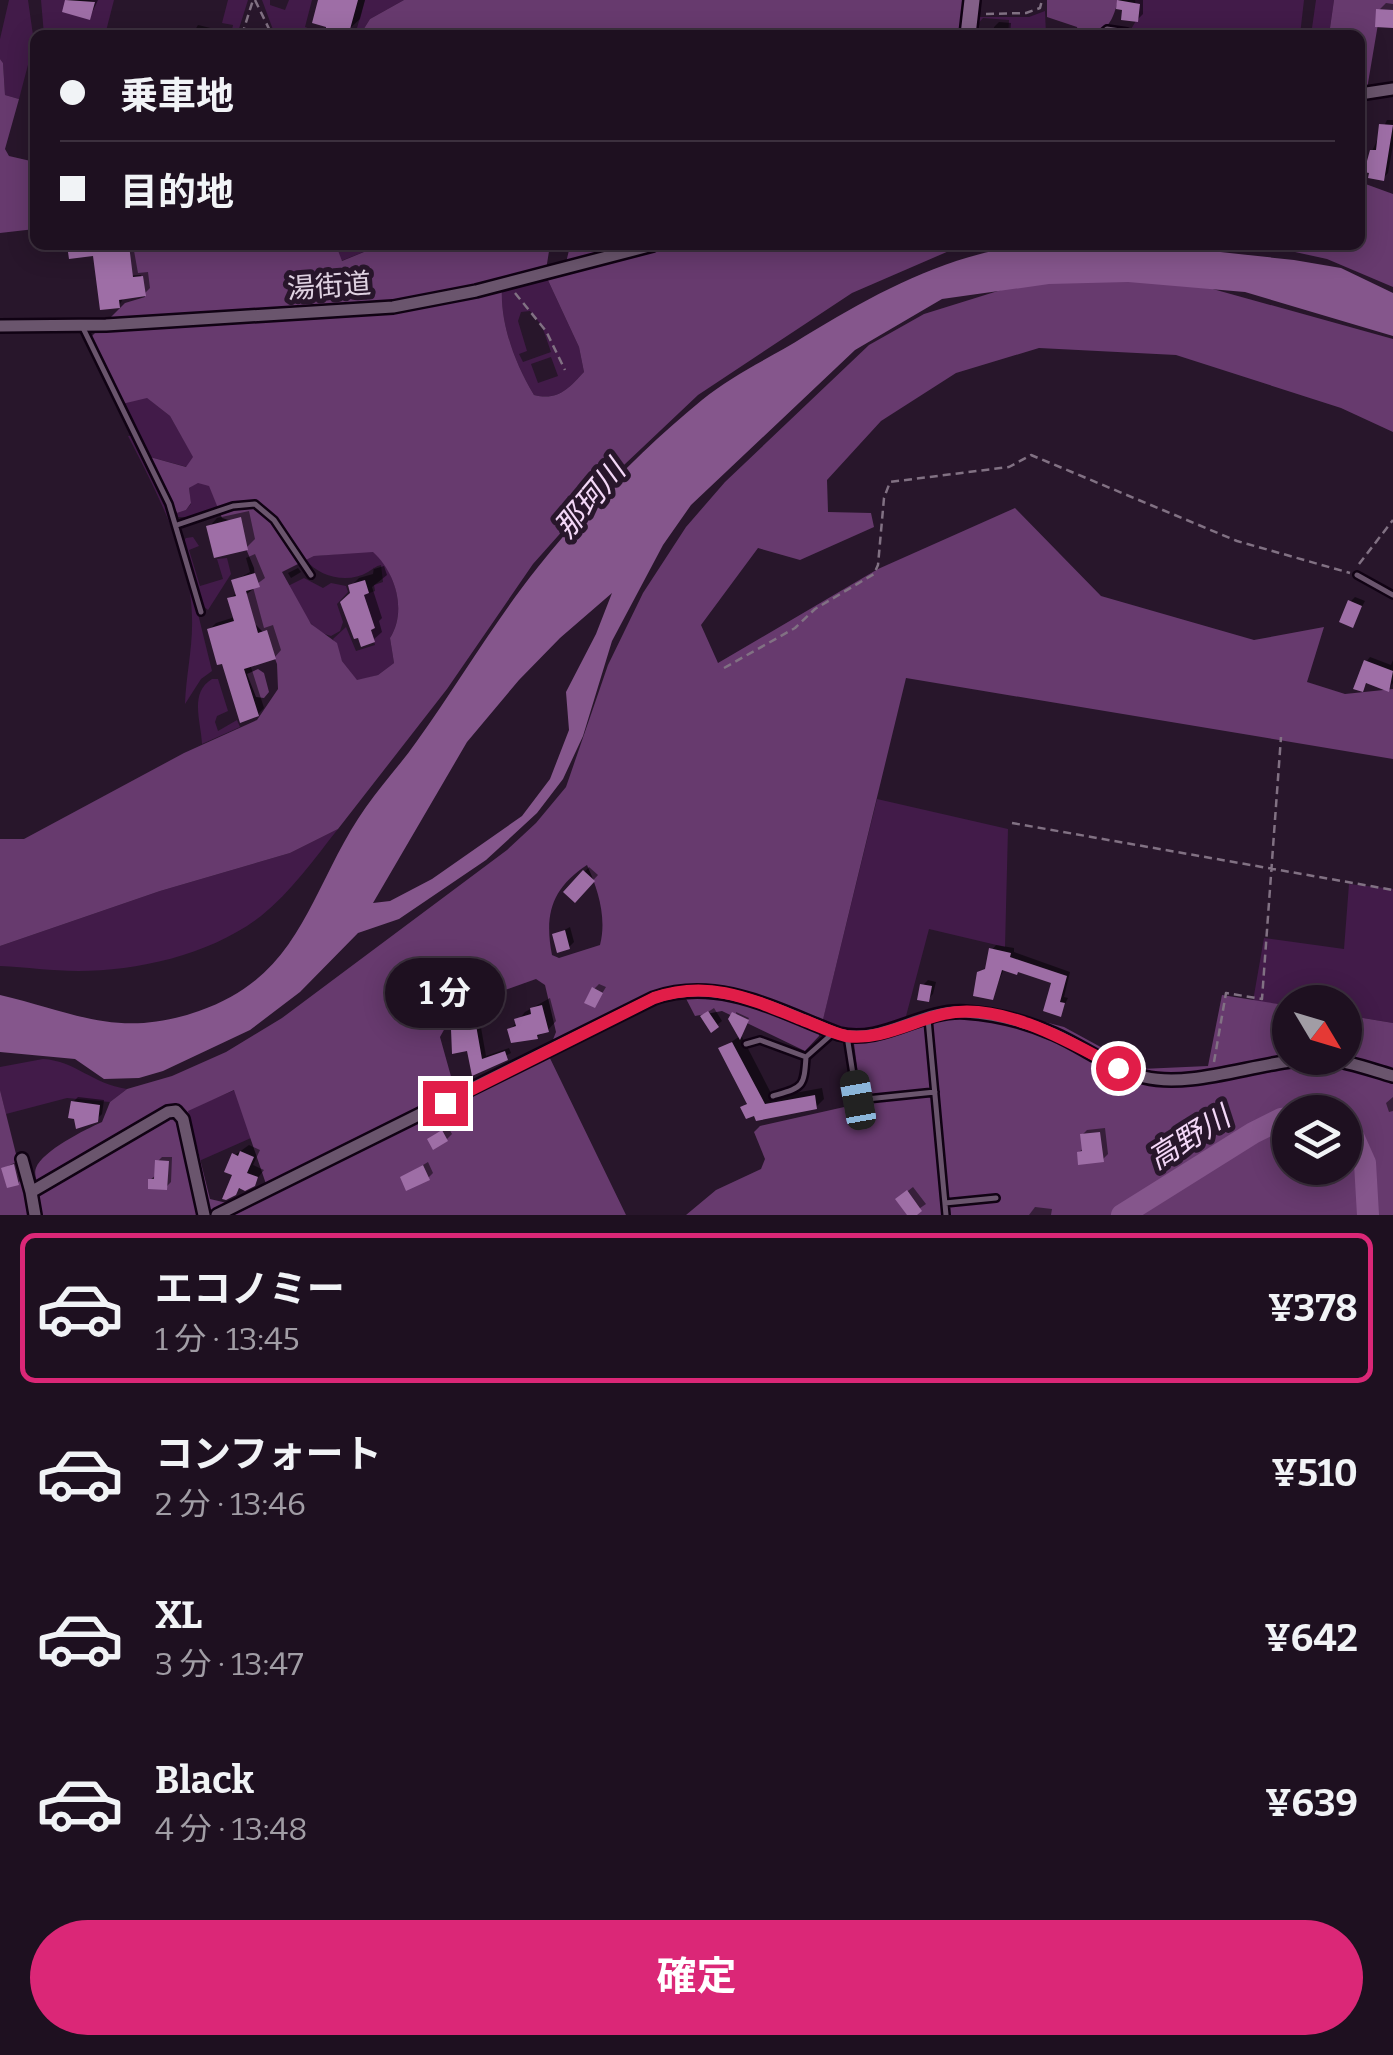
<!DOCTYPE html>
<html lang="ja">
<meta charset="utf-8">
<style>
:root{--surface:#1e1020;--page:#261929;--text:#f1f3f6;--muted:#a19da5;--line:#3c303e;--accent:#db2777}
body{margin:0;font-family:Bitter,"Noto Sans JP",serif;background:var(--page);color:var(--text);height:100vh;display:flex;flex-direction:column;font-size:38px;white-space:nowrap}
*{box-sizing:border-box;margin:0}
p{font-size:32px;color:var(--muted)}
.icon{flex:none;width:55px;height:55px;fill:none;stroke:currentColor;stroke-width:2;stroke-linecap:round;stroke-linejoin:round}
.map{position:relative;height:1215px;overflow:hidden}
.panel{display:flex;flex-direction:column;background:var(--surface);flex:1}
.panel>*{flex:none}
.guide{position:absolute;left:30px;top:30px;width:1335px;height:220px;border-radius:15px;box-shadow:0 5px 25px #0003,0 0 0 2px var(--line);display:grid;align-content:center;height:220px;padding:0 30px;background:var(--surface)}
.needle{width:65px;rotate:128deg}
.controls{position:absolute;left:1272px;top:985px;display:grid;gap:20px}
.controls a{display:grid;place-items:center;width:90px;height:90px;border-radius:50%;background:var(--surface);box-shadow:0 5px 25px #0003,0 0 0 2px var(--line);font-size:50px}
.end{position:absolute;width:45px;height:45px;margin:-22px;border:12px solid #e11d48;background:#fff;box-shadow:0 0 0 5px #fff}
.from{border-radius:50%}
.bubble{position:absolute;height:70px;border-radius:35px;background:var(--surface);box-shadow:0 5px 25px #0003,0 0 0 2px var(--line);font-size:32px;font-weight:700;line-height:70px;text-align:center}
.car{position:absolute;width:30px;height:60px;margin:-30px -15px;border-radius:12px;box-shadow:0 0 8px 2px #0007;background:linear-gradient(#222 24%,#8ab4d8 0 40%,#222 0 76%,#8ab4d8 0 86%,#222 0)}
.guide b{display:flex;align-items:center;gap:35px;height:95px;font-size:38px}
.guide b+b{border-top:2px solid var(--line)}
.guide i{width:25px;height:25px;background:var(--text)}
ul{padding:18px 0 0;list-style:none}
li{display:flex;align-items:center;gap:30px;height:150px;margin:0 20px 15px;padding:0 10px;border:5px solid transparent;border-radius:15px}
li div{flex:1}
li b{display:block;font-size:38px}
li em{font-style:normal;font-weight:700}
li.selected{border-color:var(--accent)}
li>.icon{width:90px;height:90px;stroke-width:1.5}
.button{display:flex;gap:20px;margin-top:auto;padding:20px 30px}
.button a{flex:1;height:115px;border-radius:60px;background:var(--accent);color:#fff;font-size:40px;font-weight:700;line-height:115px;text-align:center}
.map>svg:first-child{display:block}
.green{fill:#421b49;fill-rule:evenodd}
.forest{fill:#673a6e;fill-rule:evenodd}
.water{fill:#85568c;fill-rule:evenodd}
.shadow{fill:#0007}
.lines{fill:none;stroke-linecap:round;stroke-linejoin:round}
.river{stroke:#85568c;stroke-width:22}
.building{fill:#9e6ea6}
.lane-casing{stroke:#100213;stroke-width:10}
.street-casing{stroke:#100213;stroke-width:16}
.secondary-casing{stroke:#100213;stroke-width:20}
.path{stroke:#817183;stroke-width:2.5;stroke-dasharray:8 5;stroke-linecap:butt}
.lane{stroke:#6a556d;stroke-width:5}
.street{stroke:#6a556d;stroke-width:11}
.secondary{stroke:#836088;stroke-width:15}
.route{stroke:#e11d48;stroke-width:12}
.labels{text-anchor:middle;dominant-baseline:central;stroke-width:10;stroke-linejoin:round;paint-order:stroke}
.street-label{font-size:28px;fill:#dfd2e1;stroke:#28162b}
.water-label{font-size:30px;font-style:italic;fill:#f3d7f7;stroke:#28162b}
</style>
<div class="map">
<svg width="1393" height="1215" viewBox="0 0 1393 1215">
<rect width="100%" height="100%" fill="#28162b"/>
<path class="green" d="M9,0H28L34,42L19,99L5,95L3,63L0,59V39Z
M41,0H65L93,10L95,2L89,0H114L105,35H44Z
M228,0H248L237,35H231L233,25L222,23Z
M262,0H270V5L285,10L289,0H312L305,27L324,34L275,35Z
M365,0H404L370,19L360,35H355Z
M1135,0H1304L1300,35H1137L1130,31L1137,19Z
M1316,0H1334L1329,35H1311Z
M1045,11L1046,35H1008L1009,20L983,18L976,26L980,17H1029Z
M336,245H381L341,261Z
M546,276L579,347L584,372C568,389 558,401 534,395C515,364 500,323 502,288ZM530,311L542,326L551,352L523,362L519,354L527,351L518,321L521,312ZM551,357L558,376L538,383L531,364Z
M146,397L170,416L194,458L187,467L150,457L122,404Z
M128,436H132L167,506L189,577L212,671L201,679L185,704C186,675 193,647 192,618C192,558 155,489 128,436Z
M198,482L209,485L219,508L193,517H178L177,513L186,510L191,504L189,488Z
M193,537L199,546L189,550L200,586L223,579L217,559L227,558L231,574L208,610L203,606L183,542L186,538Z
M373,551C396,573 407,611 390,638L394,663L378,675L357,681L342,661L333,639L346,627L356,651L375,645L371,630L375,628L364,595L375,591L374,585L383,582L381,565C376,566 373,569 368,572C348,584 319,577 306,560L314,556Z
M304,578L323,588L331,583L346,586L348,592L337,604L343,622L340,631L331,636C309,631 299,605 288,586Z
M212,679H218L228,711L217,716L215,722L218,731L237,720L240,727L202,744C201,721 189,693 212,679Z
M877,799L1008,829L1005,947L929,929L905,1020L854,1032L822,1023Z
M338,829C314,859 291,892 261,916C212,954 139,971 78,971C52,971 26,967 0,966V946L160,891L290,853Z
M1349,884L1393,889V1023L1345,1015V1002H1290V1006L1253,1001L1264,938L1344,949Z
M43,1059C76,1061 92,1084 127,1089L110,1102L67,1098L6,1114L0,1090V1067Z
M235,1090L251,1138L199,1161L187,1110Z"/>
<path class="forest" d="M404,0H967L964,35H360L370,19Z
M1047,0H1118C1112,25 1105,35 1079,35L1077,27L1047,17Z
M1334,0H1393V14L1379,18L1367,89L1360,90V35H1329Z
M0,59L3,63L5,95L19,99L5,149L9,156L35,162V229L0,233Z
M1360,182L1393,194V287L1327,259L1263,245H1360Z
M127,245H336L342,261L381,245H550L546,270L502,288C500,323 515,364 534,395C558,401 568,389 584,372L579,347L546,276L564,271L570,246L588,249L589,245H989L949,251L852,293L698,395L606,482L533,564L447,689L338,829L290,853L160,891L0,946V839H24L184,753L257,720L278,689L277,664L266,635L252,621L244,596L256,587L254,568L235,522L222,518L209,486L198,483L189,488L191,503L186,510L177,513L150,457L186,467L193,457L170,416L147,398L122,404L91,337L125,303L145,297L141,275L113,277ZM373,552C396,573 407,611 390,638L394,663L378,675L357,680L342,661L337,643L311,624L282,572L314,556Z
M1053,274L1184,281L1393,339V432L1341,408L1176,355L1039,348L956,373L881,421L827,480L828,512L871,513L874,527L800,560L758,548L701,625L718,663L878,569L1015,508L1101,596L1254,640L1324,627L1307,682L1345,694L1393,689V759L906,678L819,1036L805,1051L722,1011L695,1016L680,987L546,1050L626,1215H0V1090L27,1198L40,1192C39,1186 33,1174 36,1168C42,1151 86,1129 102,1122L110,1102L127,1089L172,1076L226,1052L282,1018L507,850L536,823L566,787L608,665L643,593L686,527L725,482L869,345L924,314ZM587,865C598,889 607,918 600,945L559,958L552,955C544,914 552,888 587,865ZM536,979L545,985L556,1032L552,1042L460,1087L452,1080L440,1037L445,1028L481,1018L488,996ZM234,1090L266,1184L227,1203L210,1199L188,1111Z
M258,669L264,673L269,692L264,698L256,697L247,674Z
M1222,995L1290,1006V1058H1345V1015L1393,1023V1215H686L716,1190L761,1169L765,1159L754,1132L760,1126L862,1103L854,1044L920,1026L948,1006L999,1010L1064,1027L1141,1069L1208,1066ZM1290,1112H1345V1168H1290Z"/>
<path class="water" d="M1058,245H1156L1294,260L1341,268L1393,293V336L1245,292L1128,282L1049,284L942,299L855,350L691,505L663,545L612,641L583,736L563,779L537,813L486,860L399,919L358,933L300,992L250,1030L163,1071L139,1078L104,1079L75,1059L0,1052V995C76,1013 119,1039 199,1011C304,975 310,886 366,807C382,784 401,764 417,741C458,684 494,622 538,567C586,507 642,449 702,400C732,375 772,357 805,336C866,299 927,265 997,250C1017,246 1038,247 1058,245ZM612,593L596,634L566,692L569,730L550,779L522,816L432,879L390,901L373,903L467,742L519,680L560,638Z"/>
<path class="shadow" d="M68,0H98L90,17L65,10Z
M321,0H365L360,19L348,30Z
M1119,0H1143V14L1138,19L1125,7H1119Z
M1386,3L1393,4V26L1379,10Z
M999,22L1011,23L1010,35H993L994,27Z
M198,25L240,35H192Z
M75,30H81L87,35H70Z
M1387,120H1393V145L1388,173L1383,178L1372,151Z
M69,245H133L138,273L148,272L150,288L145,293L124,297L119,306L95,253Z
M249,511L255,539L247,547L209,527L217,518Z
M255,554L265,578L253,587L264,628L273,625L281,650L275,657L250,664L264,708L258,714L224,661L210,629L216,623L235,617L230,599L237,592L234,581L250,572L246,558Z
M384,566L387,575L372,587L382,618L379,621L382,632L373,640L351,586L359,578L373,574L374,567V569Z
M298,568L301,572L291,578L288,573Z
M1355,597L1365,601L1352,625L1350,602Z
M1370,657L1391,665L1393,660V683L1388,689L1368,681L1363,689L1366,662Z
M589,867L598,875L575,900L566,892Z
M570,927L574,942L569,947L555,935Z
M996,945L1014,948V952L1070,972L1064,997L1068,998L1060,1014L1054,981L1019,969H1004L992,997L979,974L988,967L992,950Z
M928,980L936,982L933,994L928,999L923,985Z
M599,984L606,987L595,1005L594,989Z
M550,998L556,1021L548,1030L537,1037L510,1030L525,1012Z
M1279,1007L1290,1008V1017L1286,1021L1273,1020Z
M714,1008L722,1021L717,1025L708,1012Z
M736,1012L749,1018L741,1035L773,1097L822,1088L824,1099L816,1107H743L748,1102L721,1049L740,1036Z
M480,1022L486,1056L509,1048L511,1053L474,1072L469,1048L454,1030L459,1025Z
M78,1097L104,1100L102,1114L97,1119L76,1117L73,1102Z
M1393,1097V1111L1389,1112L1386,1103Z
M448,1127L452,1134L447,1139L435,1135Z
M1105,1128L1108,1154L1103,1159L1079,1152L1084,1148L1082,1135L1087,1130Z
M249,1145L260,1150L253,1165L264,1170L253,1184L241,1187L235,1193V1155Z
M162,1157H172L171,1182L166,1187L150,1180L157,1174V1162Z
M18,1161L23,1178L18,1183L4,1168Z
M428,1162L433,1173L428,1178L403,1177Z
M913,1187L926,1204L910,1215L904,1194Z
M1035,1207L1052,1209L1051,1215H1029Z"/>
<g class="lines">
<path class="river" d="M1345,1132L1353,1136L1365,1163L1368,1215
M1122,1215L1253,1133L1281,1119L1290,1118"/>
</g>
<path class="building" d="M65,0L95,2L90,20L62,12Z
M318,0H358L349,33L326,30V27L312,23Z
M1117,0L1140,4L1138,22L1121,20L1122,10L1116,9Z
M1376,9L1393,10V28L1375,27Z
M1379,124L1393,125L1384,181L1368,178L1369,173L1364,172L1370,150H1376Z
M67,245H129L133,277L143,276L146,296L119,300L120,308L100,310L93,256L69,259Z
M241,517L248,550L214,558L206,526Z
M255,573L260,587L246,591L258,633L267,630L276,659L244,669L259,716L240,723L222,664L217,665L207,629L234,621L227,598L236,596L231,580Z
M365,580L369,593L364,595L375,628L371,630L375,642L361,647L358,638L354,639L340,602L350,593L348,585Z
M1348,600L1362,606L1353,628L1339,622Z
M1364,660L1393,671L1389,692L1366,683L1363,692L1353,689Z
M583,870L595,881L575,903L563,892Z
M565,930L570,949L557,953L552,934Z
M989,948L1011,953L1010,957L1067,976L1060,1002L1065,1003L1061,1017L1043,1011L1051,983L1018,972L1017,975L1002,970L993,1000L973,996L977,972L985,969Z
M920,984L932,986L929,1002L917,1000Z
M592,987L603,993L595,1008L584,1003Z
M542,1005L549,1032L537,1035L538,1039L511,1043L507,1029L516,1026L514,1019L531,1014L530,1008Z
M708,1011L719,1027L711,1033L700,1016Z
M732,1012L749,1020L740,1040L728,1019Z
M476,1025L482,1059L505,1051L508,1060L472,1076L467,1051L452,1054L451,1029Z
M732,1042L765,1104L815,1095L817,1109L756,1121L754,1116L746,1119L740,1107L747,1104L718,1048Z
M71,1101L100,1105L98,1122L76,1129L74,1119L68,1118Z
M442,1130L448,1141L433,1150L427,1139Z
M1100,1132L1104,1162L1078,1165L1077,1152L1082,1151L1080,1134Z
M240,1151L254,1157L247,1173L258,1177L255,1186L245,1191L239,1188L236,1195L226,1200L222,1199L232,1175L224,1172L232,1153L238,1156Z
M155,1160L169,1161L167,1190L148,1189V1179H154Z
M14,1164L19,1185L7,1188L1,1168Z
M423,1165L430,1180L406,1191L400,1177Z
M907,1190L922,1211L917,1215H907L895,1199Z"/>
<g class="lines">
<defs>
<path id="lane" d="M1100,35L1107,29L1127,32
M83,328L169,504L201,612
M177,525L233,506L255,504L274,520L311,575
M1357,575L1393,595
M928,1019L946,1215
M847,1036L857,1100L935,1092
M746,1044L760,1040L806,1057L832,1034
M773,1096C803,1087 804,1088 806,1057
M945,1203L996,1198"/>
<path id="street" d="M1360,94L1393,89
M0,326L106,325L393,307L476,291L653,245
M22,1159L31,1192
M35,1215L31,1192L168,1112L176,1111L183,1119L204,1215
M217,1215L654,998C720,976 778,1011 839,1034C883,1045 921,1009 965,1012C994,1014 1027,1022 1054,1034C1084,1047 1111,1069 1144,1077C1197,1090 1270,1056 1326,1059C1348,1061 1372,1070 1393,1076"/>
<path id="secondary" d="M968,35L972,0"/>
</defs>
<use href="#lane" class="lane-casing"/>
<use href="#street" class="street-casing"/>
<use href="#secondary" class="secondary-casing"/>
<path class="path" d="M255,0L272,35
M986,14L1026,13L1040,8L1042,0
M242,35L253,0
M515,293L546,331L565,370
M1359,564L1393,520
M724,668L795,628L815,609L874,574L878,565L884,498L890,482L1009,467L1031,455L1237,541L1350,573
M1012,823L1393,890
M1214,1062L1226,993L1262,999L1281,737"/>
<use href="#lane" class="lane"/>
<use href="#street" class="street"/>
<use href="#secondary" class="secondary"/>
</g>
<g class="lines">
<path class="route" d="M445,1103L654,998C709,979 751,999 803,1020C817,1025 831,1033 846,1036C880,1041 912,1021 944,1014C1001,1001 1070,1042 1118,1068"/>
</g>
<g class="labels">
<g class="street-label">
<text transform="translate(329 286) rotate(-4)">湯街道</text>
</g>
<g class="water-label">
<text transform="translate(590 499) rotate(-50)">那珂川</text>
<text transform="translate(1189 1138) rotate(-32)">高野川</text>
</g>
</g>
</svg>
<div class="controls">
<a><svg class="needle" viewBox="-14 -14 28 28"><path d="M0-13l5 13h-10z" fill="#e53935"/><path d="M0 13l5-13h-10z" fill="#a19da5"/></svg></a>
<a><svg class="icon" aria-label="layers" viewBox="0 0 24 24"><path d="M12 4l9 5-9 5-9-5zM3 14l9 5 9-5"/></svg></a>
</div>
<i class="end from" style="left:1118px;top:1068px"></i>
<i class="end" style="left:445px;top:1103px"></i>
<div class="bubble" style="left:385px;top:958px;width:120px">1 分</div>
<i class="car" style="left:858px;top:1100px;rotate:350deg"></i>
<div class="guide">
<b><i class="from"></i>乗車地</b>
<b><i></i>目的地</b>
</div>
</div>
<section class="panel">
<ul>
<li class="selected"><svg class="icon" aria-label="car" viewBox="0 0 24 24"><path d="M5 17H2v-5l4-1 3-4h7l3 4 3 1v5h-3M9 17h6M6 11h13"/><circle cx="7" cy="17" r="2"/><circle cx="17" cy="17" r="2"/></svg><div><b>エコノミー</b><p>1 分 · 13:45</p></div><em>¥378</em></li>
<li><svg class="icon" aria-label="car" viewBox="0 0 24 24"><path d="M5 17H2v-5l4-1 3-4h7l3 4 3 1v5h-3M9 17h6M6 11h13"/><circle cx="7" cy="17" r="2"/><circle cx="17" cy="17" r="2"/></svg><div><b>コンフォート</b><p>2 分 · 13:46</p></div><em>¥510</em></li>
<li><svg class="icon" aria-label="car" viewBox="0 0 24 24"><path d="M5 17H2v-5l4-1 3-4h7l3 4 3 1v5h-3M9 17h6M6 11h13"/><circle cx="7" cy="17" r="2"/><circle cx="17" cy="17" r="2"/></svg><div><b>XL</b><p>3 分 · 13:47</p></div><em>¥642</em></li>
<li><svg class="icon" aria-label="car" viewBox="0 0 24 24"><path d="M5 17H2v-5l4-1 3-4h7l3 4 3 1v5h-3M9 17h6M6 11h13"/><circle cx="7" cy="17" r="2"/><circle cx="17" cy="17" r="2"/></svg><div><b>Black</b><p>4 分 · 13:48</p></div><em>¥639</em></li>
</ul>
<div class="button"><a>確定</a></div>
</section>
